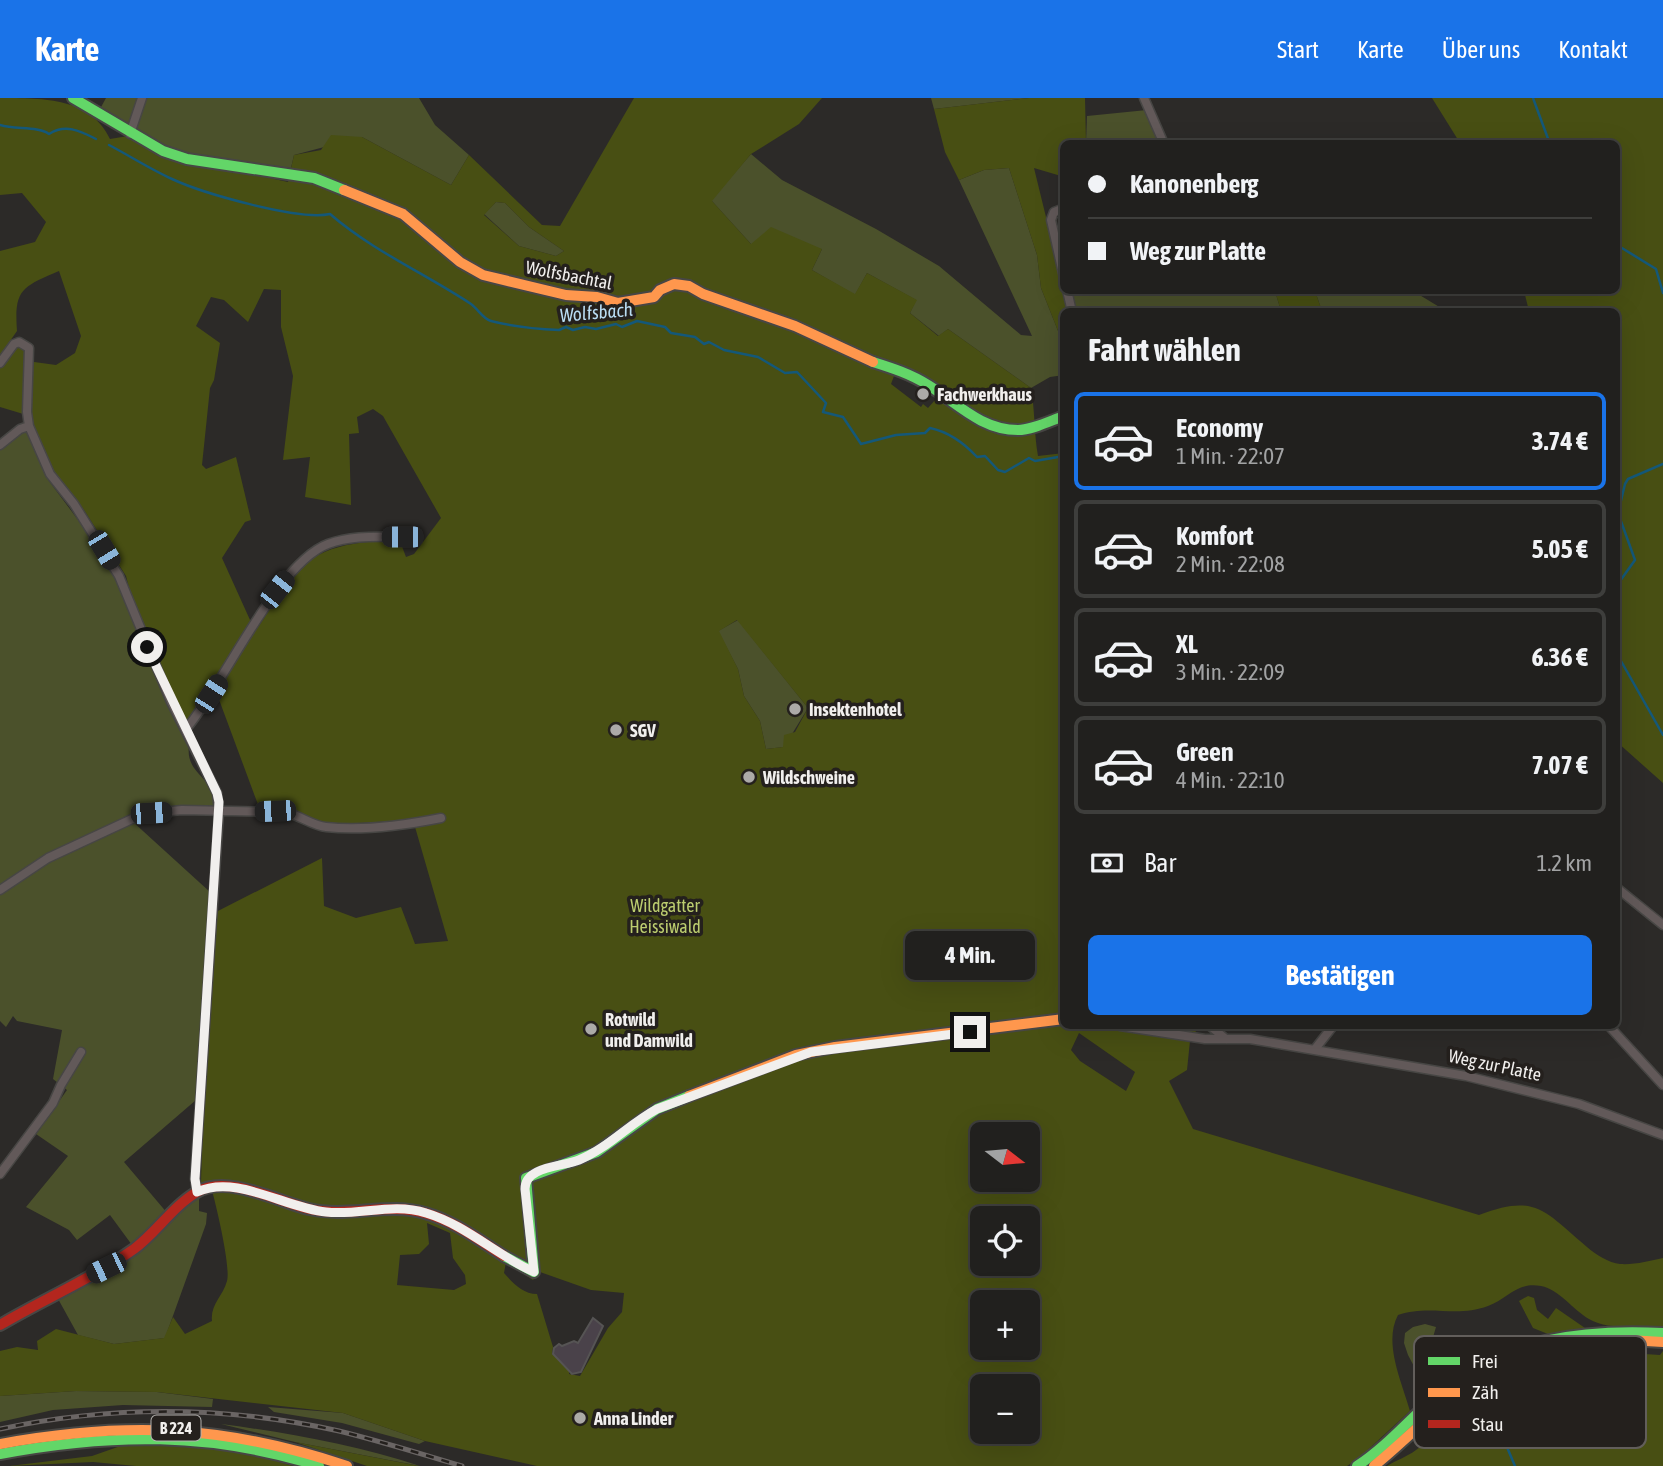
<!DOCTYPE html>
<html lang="de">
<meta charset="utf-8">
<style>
:root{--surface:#21201e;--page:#2d2d2b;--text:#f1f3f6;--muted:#a2a3a4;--line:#3e3e3c;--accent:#1a73e8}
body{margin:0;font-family:"Asap Condensed",sans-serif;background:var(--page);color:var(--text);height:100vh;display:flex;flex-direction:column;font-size:26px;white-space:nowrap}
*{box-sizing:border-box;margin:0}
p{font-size:23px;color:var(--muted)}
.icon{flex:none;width:38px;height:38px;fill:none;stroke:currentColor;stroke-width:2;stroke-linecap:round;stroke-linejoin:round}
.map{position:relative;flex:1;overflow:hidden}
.details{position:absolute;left:1060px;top:210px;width:560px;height:721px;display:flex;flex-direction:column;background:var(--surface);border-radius:10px;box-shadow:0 7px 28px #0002,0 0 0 2px var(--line)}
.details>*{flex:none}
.guide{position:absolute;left:1060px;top:42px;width:560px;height:154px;border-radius:10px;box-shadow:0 7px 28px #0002,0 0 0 2px var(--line);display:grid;align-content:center;height:154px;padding:0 28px;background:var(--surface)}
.needle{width:46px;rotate:106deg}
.tools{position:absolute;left:970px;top:1024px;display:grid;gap:14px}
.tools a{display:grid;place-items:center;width:70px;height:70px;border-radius:10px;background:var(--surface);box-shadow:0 7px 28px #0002,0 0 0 2px var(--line);font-size:35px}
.end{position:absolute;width:32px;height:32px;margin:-16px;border:9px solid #f1efed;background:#111;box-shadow:0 0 0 4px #111}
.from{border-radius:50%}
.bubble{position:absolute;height:49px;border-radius:10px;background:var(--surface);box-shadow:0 7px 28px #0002,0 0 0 2px var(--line);font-size:23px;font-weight:700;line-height:49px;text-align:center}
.car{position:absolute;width:21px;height:42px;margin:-21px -10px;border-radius:9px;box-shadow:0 0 5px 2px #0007;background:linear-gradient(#222 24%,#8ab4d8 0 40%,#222 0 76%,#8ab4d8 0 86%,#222 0)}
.guide b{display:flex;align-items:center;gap:24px;height:66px;font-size:26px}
.guide b+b{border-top:2px solid var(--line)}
.guide i{width:18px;height:18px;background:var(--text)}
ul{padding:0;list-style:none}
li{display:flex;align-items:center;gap:21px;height:98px;margin:0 14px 10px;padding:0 14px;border:4px solid var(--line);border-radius:10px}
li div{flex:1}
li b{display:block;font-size:26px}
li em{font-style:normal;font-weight:700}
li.current{border-color:var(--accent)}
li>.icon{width:63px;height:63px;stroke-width:1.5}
h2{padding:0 28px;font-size:32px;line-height:84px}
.pay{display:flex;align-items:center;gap:18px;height:77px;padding:0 28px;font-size:26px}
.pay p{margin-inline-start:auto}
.primary-button{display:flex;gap:14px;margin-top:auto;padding:14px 28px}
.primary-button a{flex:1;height:80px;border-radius:10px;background:var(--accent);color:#fff;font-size:28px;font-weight:700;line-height:80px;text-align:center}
header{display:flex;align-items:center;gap:42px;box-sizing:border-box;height:98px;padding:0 35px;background:var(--accent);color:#fff}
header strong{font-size:33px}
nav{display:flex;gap:38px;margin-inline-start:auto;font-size:24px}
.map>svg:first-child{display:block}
.green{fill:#4b512b}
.forest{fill:#484f13;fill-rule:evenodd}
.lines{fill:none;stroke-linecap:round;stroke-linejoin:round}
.stream{stroke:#145879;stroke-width:2.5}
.building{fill:#4a424a;stroke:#565454;stroke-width:2}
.street-casing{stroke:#474644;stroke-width:11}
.fast-casing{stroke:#474644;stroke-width:14}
.slow-casing{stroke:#474644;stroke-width:14}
.jam-casing{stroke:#474644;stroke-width:14}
.street{stroke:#625959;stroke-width:8}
.fast{stroke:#63d668;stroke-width:10}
.slow{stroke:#ff974d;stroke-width:10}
.jam{stroke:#b3261e;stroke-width:10}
.rail-casing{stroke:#6a6564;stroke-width:5}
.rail{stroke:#24201d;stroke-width:2.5;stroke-dasharray:8;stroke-linecap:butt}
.route{stroke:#f1efed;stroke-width:9}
.poi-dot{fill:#acaaa8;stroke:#24201d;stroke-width:2.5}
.labels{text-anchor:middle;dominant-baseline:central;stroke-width:7;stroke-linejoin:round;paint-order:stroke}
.shield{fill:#24201d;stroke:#b4b1af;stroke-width:2}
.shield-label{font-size:16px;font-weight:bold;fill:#f1efed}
.street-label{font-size:18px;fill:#f1efed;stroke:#24201d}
.poi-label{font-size:18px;font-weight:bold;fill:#f1efed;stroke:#24201d;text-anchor:start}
.park-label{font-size:18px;fill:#bccd6f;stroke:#24201d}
.water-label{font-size:19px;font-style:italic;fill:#b9dcf2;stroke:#24201d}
.key{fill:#24201d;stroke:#625e5b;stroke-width:2}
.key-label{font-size:19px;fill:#f1efed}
</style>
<header>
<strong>Karte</strong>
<nav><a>Start</a><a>Karte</a><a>Über uns</a><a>Kontakt</a></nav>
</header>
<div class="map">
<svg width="1663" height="1368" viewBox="0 0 1663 1368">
<rect width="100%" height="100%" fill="#2c2a28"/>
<path class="green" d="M106,0H139L128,28L100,11Z
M145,0H419L435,27L469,57L451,87L362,39L294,57L291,70L181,56L135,34L134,28Z
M931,0H1029L934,11Z
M1147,12L1161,46H1086L1087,18Z
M751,56L782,82L876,131L939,168L1021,237L1032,238L959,82L984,72L1009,70L1037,157L1041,190L1064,248V277L1050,279L1031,290L948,231L939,238L910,215L916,202L867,175L855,197L812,172L822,151L751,146L711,102Z
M496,104L505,105L529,129L564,153L556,158L519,148L484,116Z
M1069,193H1275L1281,213H1074Z
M1315,193H1413L1446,213H1322Z
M22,334L29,335L49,383L96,446L115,477L144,552L189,647C185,678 215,677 214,708L141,714L74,744L0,789V352Z
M738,522L808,610L784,649L766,651L760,623L744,598L738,571L718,533Z
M132,723L210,794L196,1002L124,1064L168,1116L132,1147L110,1117L77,1142L69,1132L26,1109L68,1058L36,1036L67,992L53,981L62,932L17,923L13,918L6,929L0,923V794L32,772Z
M199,1096V1113L207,1115L206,1126L165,1240L114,1246L78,1237L57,1199L112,1172Z
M1425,1226L1436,1229L1431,1246L1456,1252H1478L1479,1257L1450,1272L1431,1290L1425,1289L1408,1257L1404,1245L1405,1235L1413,1229Z
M76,1293L157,1294L213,1301L212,1309L123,1307L53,1312L0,1324V1298Z
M268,1309L343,1315L425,1343L419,1346L342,1325L274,1314Z
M221,1326C290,1335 355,1347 420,1368L295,1344Z"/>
<path class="forest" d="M0,0C45,0 91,0 110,41L128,38L159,55L244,71L256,77L288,84L294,57L321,52L331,37L362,39L451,87L469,57L542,127L560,128L634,0H822L799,26L751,56L712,103L751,146L771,129L822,151L812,172L855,196L867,175L917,202L910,215L938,238L948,231L1031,290C1035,313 1034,335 1038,358L1064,355V928H1199L1190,943L1187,972L1169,983L1193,1031L1479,1117C1536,1095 1544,1113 1587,1149C1595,1156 1609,1165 1620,1166C1634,1167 1650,1163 1663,1160V1229C1640,1227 1609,1233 1589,1221C1573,1212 1559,1191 1541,1188C1518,1183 1507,1201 1488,1208C1456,1220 1430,1206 1398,1217C1383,1245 1402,1284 1410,1313L1359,1360L1347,1368H537L425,1343L343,1315L157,1294L76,1293L0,1298V1253L17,1249L38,1252L37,1243L56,1231L114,1246L164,1240L173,1219L185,1236L212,1223C210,1207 223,1198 227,1183C231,1168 215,1102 210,1085L201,1084L204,982L214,815L322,760L324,808L356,820L401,809L415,846L448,843L413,722L322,727L260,712L214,588L192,619L186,622L177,609L133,505L126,478L84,412L53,373L30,318L0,309V153L35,144L46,124L22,95L0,97ZM496,104L505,105L529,129L564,153L556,158L519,148L484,117ZM59,173L81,238L75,255L56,267L27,263V251L10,243L17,233C14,191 22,189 59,173ZM264,191L281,192V229L293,278L283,362L310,359L305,399L351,407L349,336L359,335L357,319L373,311L383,318L441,420L414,456L406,459L400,443C356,443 317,446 288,483C276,499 267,518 255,533L222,460L245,424L251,422L236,359L206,371L202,367L210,290L214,282L220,245L196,228L211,199L224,202L248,224ZM897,270L943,293L928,310L923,306L921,309L891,286ZM737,522L808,610L795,634L784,637L783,649L766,651L760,623L744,598L738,571L719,533ZM1079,935L1135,974L1126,993L1080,963L1071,952ZM982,1036H1027V1082H982ZM982,1120H1027V1166H982ZM427,1125L450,1135L453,1160L465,1177L466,1186L454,1192L397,1187L400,1157L419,1156L429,1146ZM506,1164L533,1182L540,1174L591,1192L624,1195L622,1214L608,1230L580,1278L569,1276V1270L552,1256L553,1249L537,1196C523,1196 513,1185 504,1175ZM982,1204H1027V1250H982ZM982,1288H1027V1334H982Z
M1029,0H1085L1086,45L1064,46L1061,78L1034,70L1069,213L1064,214V248L1041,190L1037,157L1009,70L984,72L959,82L945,54L934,11Z
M1432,0H1663V685L1617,644V214L1529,213L1524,193L1617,192V46L1460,45Z
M1275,193H1315L1322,213H1281Z
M1528,1198L1534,1200L1537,1212L1548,1221L1556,1210L1585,1230L1548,1236L1533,1230L1519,1203Z
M1663,1253V1368H1387C1396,1362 1407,1359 1416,1352C1442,1334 1460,1305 1487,1286C1536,1252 1603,1253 1660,1257Z
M295,1344L419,1368H367Z
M129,1345L188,1346L238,1352L293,1368H136L93,1364L9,1368L92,1358Z"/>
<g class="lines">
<path class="stream" d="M1533,0L1550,46
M0,27C15,32 37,28 49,36C65,26 79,32 96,41
M109,47C130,58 150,71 172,81C202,95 299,123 330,116C373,153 424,175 471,206C478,211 483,221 491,223C514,229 535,231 559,232L566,229L573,232L585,229L596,231L616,226L622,229L637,223L665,229L671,235L695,239L704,246L709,244L724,252L758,259L785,275L797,274L826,305L823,314L843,319L861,346L896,337L925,335L930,330C949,334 964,345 977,359L985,358L998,372L1005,374L1029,360L1035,363L1064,358
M1617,147L1656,171L1663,195
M1617,493L1620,483L1635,462L1618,415L1625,386L1628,381L1663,366
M1617,556L1663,637
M1507,1310L1498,1328L1515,1368"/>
</g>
<path class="building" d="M593,1220L603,1228L581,1274L572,1276L553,1256L554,1250L559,1246L562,1248L574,1243L578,1245Z"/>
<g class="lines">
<defs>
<path id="street" d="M1144,0L1164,46
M130,36L142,0
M1064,110L1054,114L1051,122L1064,180
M1067,192L1072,214
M0,265L14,246L19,244L29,250L27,314L29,328L50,376L74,406L119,478L171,604L217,695L219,714L195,1081L197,1094
M0,347L20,331L29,328
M186,631C224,586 277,465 328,446C352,437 377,439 403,439
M1617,790L1663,827
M0,792L48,760L132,721L151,715L182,712L285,714C299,717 313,728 326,729C361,733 406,727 441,720
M1120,928L1205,941H1250L1466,978L1579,1006L1663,1037
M1210,928L1226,941
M1609,928L1663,987
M1315,951L1333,928
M0,1076L53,1005L61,987L81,954"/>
<path id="fast" d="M73,0L163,53L187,61L314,80L344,92
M873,264C892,270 911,276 928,287C957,305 981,332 1018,332C1032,332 1050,323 1064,318
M504,1158L534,1174L526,1080L597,1054L657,1011L689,998
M0,1356C112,1335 210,1334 319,1368
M1357,1368C1389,1347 1412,1318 1441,1294C1505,1240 1583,1231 1663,1235"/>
<path id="slow" d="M344,92L403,116L460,164L483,177L566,197L597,199L618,205L654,199L660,192L674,186L689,188L703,196L795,228L873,264
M689,998L796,957L835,949L1064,921
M0,1346C127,1323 224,1327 347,1368
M1374,1368C1410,1339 1442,1303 1481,1277C1534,1242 1601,1240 1663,1244"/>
<path id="jam" d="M0,1227C44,1201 93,1180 134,1151C156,1135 173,1108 197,1094C227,1076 279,1104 309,1111C348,1120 387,1104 425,1115C454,1123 479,1142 504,1158"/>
</defs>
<use href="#street" class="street-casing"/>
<use href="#fast" class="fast-casing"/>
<use href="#slow" class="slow-casing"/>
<use href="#jam" class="jam-casing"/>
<use href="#street" class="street"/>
<use href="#fast" class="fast"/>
<use href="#slow" class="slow"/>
<use href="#jam" class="jam"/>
<defs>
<path id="rail" d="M0,1331C112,1307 227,1308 339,1333C380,1343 421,1356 462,1368"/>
</defs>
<use href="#rail" class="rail-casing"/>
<use href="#rail" class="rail"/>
</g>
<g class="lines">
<path class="route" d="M147,549L217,695L219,704L195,1081L197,1094C237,1076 285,1110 326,1114C359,1118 393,1104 426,1115C466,1127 496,1157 534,1174L525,1091C525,1068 562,1069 579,1062C608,1050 629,1026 657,1011L811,954L970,934"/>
</g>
<g class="poi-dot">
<circle cx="923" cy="296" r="7"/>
<circle cx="795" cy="611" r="7"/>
<circle cx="616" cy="632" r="7"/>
<circle cx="749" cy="679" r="7"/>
<circle cx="591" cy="931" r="7"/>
<circle cx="580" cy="1320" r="7"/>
</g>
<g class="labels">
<rect class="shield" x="151.5" y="1317.5" width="49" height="25" rx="5"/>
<g class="shield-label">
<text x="176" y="1330">B 224</text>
</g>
<g class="street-label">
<text transform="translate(569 177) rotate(11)">Wolfsbachtal</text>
<text transform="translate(1495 967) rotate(12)">Weg zur Platte</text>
</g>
<g class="poi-label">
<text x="937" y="296">Fachwerkhaus</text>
<text x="809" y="611">Insektenhotel</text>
<text x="630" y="632">SGV</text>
<text x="763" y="679">Wildschweine</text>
<text x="605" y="921">Rotwild<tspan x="605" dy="21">und Damwild</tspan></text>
<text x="594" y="1320">Anna Linder</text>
</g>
<g class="park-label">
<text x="665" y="807">Wildgatter<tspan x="665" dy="21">Heissiwald</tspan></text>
</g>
<g class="water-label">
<text transform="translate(596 214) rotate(-5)">Wolfsbach</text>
</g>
</g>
<rect x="1414" y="1238" width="232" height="112" rx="10" class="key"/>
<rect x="1428" y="1259" width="32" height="8" fill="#63d668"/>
<rect x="1428" y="1290" width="32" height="9" fill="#ff974d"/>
<rect x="1428" y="1322" width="32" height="8" fill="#b3261e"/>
<g class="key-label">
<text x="1472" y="1270">Frei</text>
<text x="1472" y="1301">Zäh</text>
<text x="1472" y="1333">Stau</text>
</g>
</svg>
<div class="tools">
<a><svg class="needle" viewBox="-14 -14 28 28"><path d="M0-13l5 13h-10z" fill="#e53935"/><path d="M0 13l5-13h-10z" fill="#a2a3a4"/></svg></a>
<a><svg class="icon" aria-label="locate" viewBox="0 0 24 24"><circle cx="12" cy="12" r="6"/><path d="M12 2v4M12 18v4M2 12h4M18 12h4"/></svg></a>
<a>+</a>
<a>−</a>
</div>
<i class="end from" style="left:147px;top:549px"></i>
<i class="end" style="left:970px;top:934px"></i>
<div class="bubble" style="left:905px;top:833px;width:130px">4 Min.</div>
<i class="car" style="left:402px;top:439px;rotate:270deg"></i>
<i class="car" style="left:104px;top:452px;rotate:149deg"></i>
<i class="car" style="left:277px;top:492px;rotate:38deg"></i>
<i class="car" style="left:211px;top:596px;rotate:33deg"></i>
<i class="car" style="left:275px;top:713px;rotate:268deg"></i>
<i class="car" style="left:151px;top:715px;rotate:86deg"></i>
<i class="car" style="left:106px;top:1170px;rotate:244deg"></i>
<div class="guide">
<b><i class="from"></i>Kanonenberg</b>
<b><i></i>Weg zur Platte</b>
</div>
<section class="details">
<h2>Fahrt wählen</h2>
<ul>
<li class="current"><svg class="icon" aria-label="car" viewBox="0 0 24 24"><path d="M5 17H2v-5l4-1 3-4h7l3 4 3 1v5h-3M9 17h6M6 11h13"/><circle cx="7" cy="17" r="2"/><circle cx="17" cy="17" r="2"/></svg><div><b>Economy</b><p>1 Min. · 22:07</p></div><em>3.74 €</em></li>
<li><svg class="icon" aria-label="car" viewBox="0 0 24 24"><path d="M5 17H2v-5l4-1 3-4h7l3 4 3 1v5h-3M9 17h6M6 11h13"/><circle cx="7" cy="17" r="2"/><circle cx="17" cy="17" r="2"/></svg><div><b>Komfort</b><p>2 Min. · 22:08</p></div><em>5.05 €</em></li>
<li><svg class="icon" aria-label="car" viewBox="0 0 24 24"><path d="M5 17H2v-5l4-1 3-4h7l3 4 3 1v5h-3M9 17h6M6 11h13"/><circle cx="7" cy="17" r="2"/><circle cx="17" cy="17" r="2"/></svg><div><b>XL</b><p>3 Min. · 22:09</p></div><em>6.36 €</em></li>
<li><svg class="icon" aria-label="car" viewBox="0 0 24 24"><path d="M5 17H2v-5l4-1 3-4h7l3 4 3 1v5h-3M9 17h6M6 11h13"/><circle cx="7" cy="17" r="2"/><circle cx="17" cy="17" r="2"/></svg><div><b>Green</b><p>4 Min. · 22:10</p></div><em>7.07 €</em></li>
</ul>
<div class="pay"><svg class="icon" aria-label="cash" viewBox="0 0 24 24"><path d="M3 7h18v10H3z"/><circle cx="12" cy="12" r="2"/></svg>Bar<p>1.2 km</p></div>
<div class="primary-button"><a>Bestätigen</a></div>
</section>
</div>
